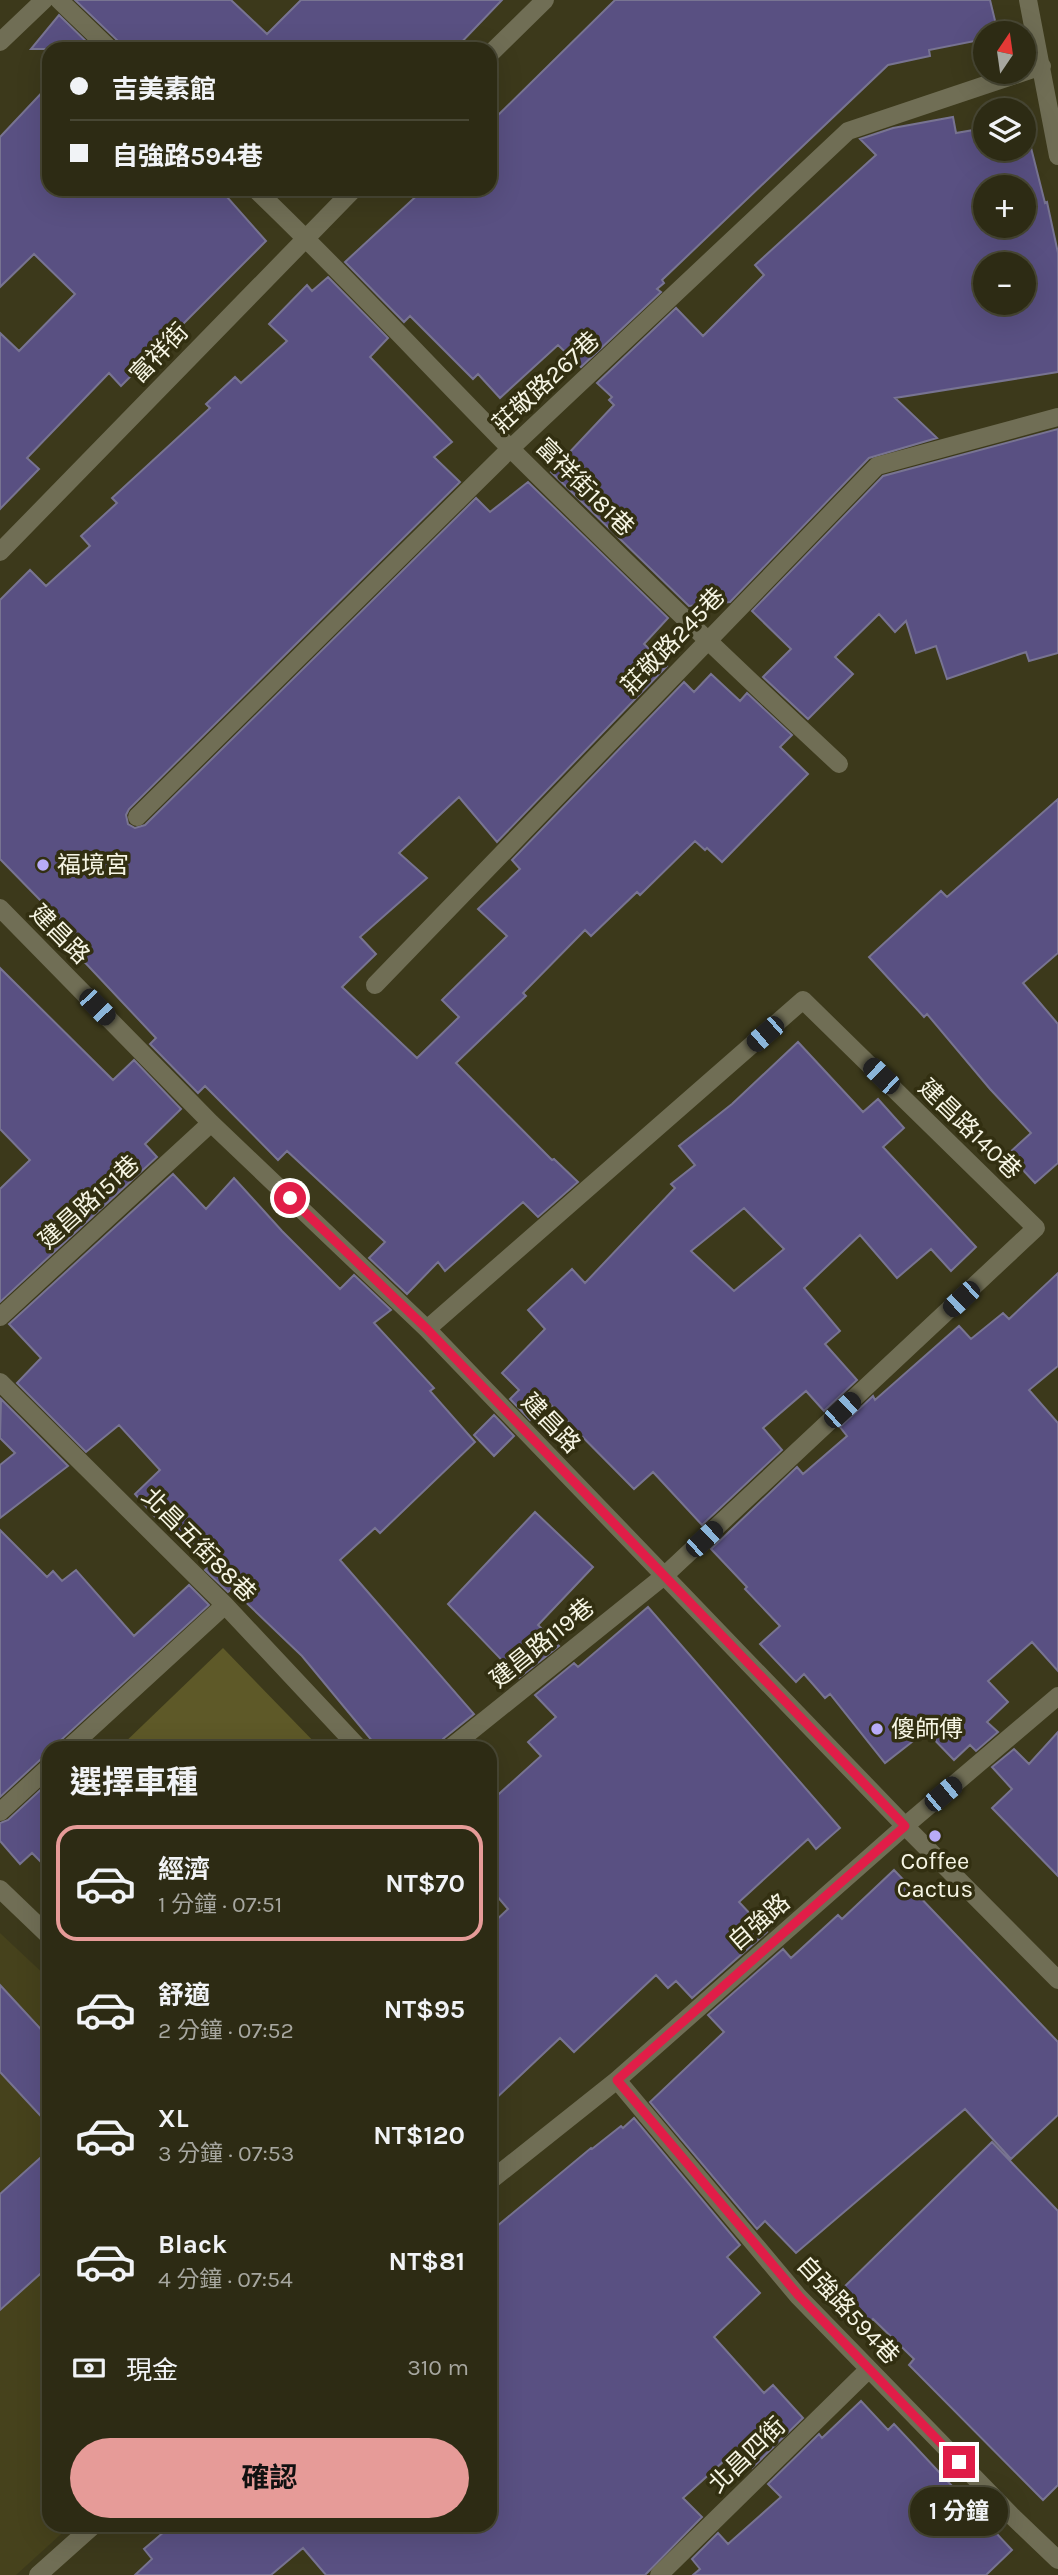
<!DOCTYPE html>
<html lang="zh-TW">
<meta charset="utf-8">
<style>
:root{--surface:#2d2b14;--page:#393722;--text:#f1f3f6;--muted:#a7a7a0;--line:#484734;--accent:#e69b98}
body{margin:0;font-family:Karla,"Noto Sans TC",sans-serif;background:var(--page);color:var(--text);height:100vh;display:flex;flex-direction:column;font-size:26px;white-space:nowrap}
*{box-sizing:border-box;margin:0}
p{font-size:23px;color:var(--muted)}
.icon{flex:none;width:38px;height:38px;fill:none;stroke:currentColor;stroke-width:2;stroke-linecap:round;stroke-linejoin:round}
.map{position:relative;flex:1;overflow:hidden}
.side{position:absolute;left:42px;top:1741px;width:455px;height:791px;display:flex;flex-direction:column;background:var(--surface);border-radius:21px;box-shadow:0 7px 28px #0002,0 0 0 2px var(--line)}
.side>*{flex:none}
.guide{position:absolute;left:42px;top:42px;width:455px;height:154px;border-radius:21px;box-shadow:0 7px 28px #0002,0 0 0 2px var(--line);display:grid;align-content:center;height:154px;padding:0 28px;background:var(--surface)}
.needle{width:46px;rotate:13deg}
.controls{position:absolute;left:973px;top:21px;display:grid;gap:14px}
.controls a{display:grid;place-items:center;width:63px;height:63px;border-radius:50%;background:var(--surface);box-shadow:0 7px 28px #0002,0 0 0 2px var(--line);font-size:35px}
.end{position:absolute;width:32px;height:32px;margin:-16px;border:9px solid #e11d48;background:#fff;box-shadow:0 0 0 4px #fff}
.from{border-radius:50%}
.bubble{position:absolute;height:49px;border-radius:24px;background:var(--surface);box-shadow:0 7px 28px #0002,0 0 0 2px var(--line);font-size:23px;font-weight:700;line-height:49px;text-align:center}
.car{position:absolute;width:21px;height:42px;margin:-21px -10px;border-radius:9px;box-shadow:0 0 5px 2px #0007;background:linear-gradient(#222 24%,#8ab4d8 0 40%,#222 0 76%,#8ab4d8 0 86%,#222 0)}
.guide b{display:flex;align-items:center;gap:24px;height:66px;font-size:26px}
.guide b+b{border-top:2px solid var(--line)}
.guide i{width:18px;height:18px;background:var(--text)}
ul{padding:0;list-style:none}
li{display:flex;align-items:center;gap:21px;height:116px;margin:0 14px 10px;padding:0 14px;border:4px solid transparent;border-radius:21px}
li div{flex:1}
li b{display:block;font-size:26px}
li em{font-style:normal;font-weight:700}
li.current{border-color:var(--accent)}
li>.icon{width:63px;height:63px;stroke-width:1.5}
h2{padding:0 28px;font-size:32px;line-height:84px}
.pay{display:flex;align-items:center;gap:18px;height:77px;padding:0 28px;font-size:26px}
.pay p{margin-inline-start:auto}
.cta{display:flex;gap:14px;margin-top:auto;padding:14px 28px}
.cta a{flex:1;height:80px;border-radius:42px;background:var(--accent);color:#111;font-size:28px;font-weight:700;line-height:80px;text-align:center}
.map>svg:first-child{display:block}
.built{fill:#46421c}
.green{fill:#5e5928}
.building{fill:#595082;stroke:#787492;stroke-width:2;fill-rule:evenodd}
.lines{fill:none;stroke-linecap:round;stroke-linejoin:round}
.minor{stroke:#706e55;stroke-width:18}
.route{stroke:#e11d48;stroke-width:9}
.poi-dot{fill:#b8abf7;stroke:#322f11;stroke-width:2.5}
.labels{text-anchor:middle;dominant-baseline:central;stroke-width:7;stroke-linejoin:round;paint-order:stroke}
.street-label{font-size:24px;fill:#f6f5e4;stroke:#322f11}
.poi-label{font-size:24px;fill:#f6f5e4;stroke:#322f11;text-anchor:start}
</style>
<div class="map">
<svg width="1058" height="2575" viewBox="0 0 1058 2575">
<rect width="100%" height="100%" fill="#3c391b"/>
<path class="built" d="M0,1933L49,1979V2525H71L16,2575H0Z"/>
<path class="green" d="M223,1648L320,1748H119Z"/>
<path class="building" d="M75,0H231L267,34L301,0H502L455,49H121L118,41Z
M615,0H990L998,33H985V39L929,50L930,56L888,65L662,280L664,283L657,289L661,292L581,367L558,345L500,398L478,374L473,379L410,316L404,322L345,262L424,189H490V123Z
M59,15L94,49H31Z
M49,85V189H220L266,241L121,386L109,373L27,458L39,469L0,509V333L19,351L75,294L34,254L0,287V137Z
M953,117L956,133L985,128V149H1024V129L1026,128L1045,203L1047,202L1058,253V372L895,398L937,438L869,458L730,602L689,606L551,472L614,405L609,400L612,397L597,383L676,308L703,336L764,275L755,265L876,155L860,139L893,128ZM985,187H1024V226H985ZM985,264H1024V303H985Z
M328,277L388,338L370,357L452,442L434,457L460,482L129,809L126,815L128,824L135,828L145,825L476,498L490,512L528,482L668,618L644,644L667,666L497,842L459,797L399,853L427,878L360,937L376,954L342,987L417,1058L459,1017L442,1000L507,936L478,909L520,869L512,860L684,682L694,692L711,674L740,701L747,693L792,735L780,747L808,774L722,862L707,848L705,850L695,841L640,895L637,892L591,936L585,930L523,993L526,996L456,1063L552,1160L554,1159L578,1182L538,1217L523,1202L445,1271L438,1262L407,1294L369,1258L385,1242L287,1151L278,1160L205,1086L198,1093L150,1044L156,1038L76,953L84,945L0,859V600L30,570L46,586L90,546L81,536L117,503L112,498L210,408L206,404L235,377L241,383L287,341L269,324L307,285L312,291Z
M1058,429V653L1029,661L1026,652L947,679L936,646L916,653L906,621L895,632L879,614L835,657L853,674L808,719L763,677L791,649L752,611L883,476Z
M1058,799V953L1023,983L1058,1024V1163L1035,1183L1008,1154L1031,1133L990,1089L927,1014L924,1017L869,957L941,891L947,897Z
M0,968L113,1080L134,1060L181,1109L145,1144L157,1157L0,1302V1189L30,1160L0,1129Z
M798,1042L863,1112L878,1099L904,1128L883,1147L976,1247L951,1271L931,1249L897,1278L860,1235L804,1288L840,1331L825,1344L857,1380L824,1411L806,1391L763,1428L782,1450L702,1525L653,1472L634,1489L548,1402L530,1420L510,1399L519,1390L502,1373L545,1329L528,1310L572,1269L585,1283L675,1188L671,1184L695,1165L679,1146L732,1104ZM744,1208L784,1249L734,1291L691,1251Z
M173,1174L206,1209L234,1178L282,1231L340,1289L354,1275L391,1310L374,1323L434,1388L430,1391L475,1442L380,1533L375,1528L340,1560L474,1714L443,1739L439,1748H378L302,1656L232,1589L228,1592L205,1570L209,1566L160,1516L157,1519L135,1494L160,1470L119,1425L86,1452L17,1383L41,1358L9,1324Z
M1058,1273V1366L1029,1390L1058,1423V1671L1032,1642L988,1681L1008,1702L987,1722L998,1732L976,1751L970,1745L954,1760L926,1731L885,1763L830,1694L825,1698L804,1674L796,1682L760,1644L780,1626L745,1589L747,1587L711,1549L797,1467L803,1474L847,1436L840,1427L873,1396L875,1400L959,1326L971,1339L1003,1313L1009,1319Z
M1,1399L68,1466L0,1518V1465L15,1453L0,1438Z
M494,1415L514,1436L494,1456L474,1435Z
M535,1512L593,1567L538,1625L559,1646L519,1678L448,1604Z
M0,1530L47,1577L53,1571L62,1581L76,1570L134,1636L189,1585L209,1605L61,1740L58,1748H49V1756L41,1759L0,1797Z
M648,1607L840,1828L816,1849L808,1839L739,1902L767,1932L692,1998L676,1981L668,1988L656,1975L574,2052L560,2038L490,2104V1926L508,1909L490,1888V1802L541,1756L528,1742L556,1717L535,1695L574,1663L578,1667Z
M1058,1732V1876L992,1808L1012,1789L992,1767L1014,1749L1029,1764Z
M49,1782V1870L32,1853L20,1864L0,1841V1823L8,1820Z
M894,1870L1058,2042V2115L1011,2159L965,2109L796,2253L765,2221L757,2229L650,2102L724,2032L708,2015L783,1949L791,1958L838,1915L842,1919Z
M0,1985L49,2038V2125L0,2072Z
M634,2118L740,2245L727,2257L760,2293L714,2337L764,2393L773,2385L803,2418L752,2468L735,2451L683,2498L702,2517L648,2572L645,2575H326L303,2548L271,2575H135L152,2559L144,2549L172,2525H490V2232L591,2148L592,2149L621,2126L623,2128Z
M992,2142L1058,2211V2485L1043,2500L909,2365L914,2359L873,2319L869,2323L838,2293Z
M49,2150V2266L0,2310V2194Z
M861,2401L888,2430L894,2424L1012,2550L986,2575H693L700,2569L692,2559L718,2533L728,2544L781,2497L768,2484L819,2434L822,2438Z"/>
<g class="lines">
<path class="minor" d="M59,0L110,49
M1028,0L1058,156
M0,42L44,0
M490,54L545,0
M255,189C343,273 426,363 511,449C619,556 728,661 839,764
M0,552L354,189
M137,817L511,448L848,131L1042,66
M0,908L211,1123L427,1329L905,1826L1058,1980
M375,985L877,466L1058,417
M0,1317L211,1123
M427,1329L803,1000L1036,1228L664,1576L450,1748
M0,1382L225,1605L359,1748
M69,1748L225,1605
M0,1812L49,1767
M0,1889L49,1936
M617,2080L798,2296L1013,2517L1058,2560
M490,2181L617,2080L905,1826L1058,1696
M38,2575L94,2525
M659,2575L869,2369"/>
</g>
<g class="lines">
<path class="route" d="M290,1198L427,1329L905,1826L617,2080L799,2296L959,2462"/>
</g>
<g class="poi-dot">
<circle cx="43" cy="865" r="7"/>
<circle cx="877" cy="1729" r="7"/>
<circle cx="935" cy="1836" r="7"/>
</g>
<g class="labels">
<g class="street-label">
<text transform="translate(159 353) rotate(-46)">富祥街</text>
<text transform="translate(546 382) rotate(-43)">莊敬路267巷</text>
<text transform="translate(585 487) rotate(45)">富祥街181巷</text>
<text transform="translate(673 641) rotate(-46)">莊敬路245巷</text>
<text transform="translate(60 934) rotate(45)">建昌路</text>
<text transform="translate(970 1129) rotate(44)">建昌路140巷</text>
<text transform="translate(89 1202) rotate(-42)">建昌路151巷</text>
<text transform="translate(551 1423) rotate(46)">建昌路</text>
<text transform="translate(199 1545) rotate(45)">北昌五街88巷</text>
<text transform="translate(542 1643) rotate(-39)">建昌路119巷</text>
<text transform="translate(759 1922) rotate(-41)">自強路</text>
<text transform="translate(848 2310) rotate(47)">自強路594巷</text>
<text transform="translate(747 2455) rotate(-44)">北昌四街</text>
</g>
<g class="poi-label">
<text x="57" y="865">福境宮</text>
<text x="891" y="1729">傻師傅</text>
<text x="935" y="1861" text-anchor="middle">Coffee<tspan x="935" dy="28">Cactus</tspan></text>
</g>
</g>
</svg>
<div class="controls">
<a><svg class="needle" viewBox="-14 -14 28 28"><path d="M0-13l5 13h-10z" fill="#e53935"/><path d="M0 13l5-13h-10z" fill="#a7a7a0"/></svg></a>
<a><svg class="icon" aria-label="layers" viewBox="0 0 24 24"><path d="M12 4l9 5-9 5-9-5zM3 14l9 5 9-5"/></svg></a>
<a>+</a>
<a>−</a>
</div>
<i class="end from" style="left:290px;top:1198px"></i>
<i class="end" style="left:959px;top:2462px"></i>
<div class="bubble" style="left:910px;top:2487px;width:98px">1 分鐘</div>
<i class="car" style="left:97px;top:1007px;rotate:136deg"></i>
<i class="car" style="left:765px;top:1034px;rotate:229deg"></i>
<i class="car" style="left:881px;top:1076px;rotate:314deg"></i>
<i class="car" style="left:961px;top:1299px;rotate:227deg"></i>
<i class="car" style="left:842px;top:1410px;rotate:47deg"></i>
<i class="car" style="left:704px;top:1539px;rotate:47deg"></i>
<i class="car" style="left:943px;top:1794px;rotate:50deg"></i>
<div class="guide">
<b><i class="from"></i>吉美素館</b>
<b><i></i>自強路594巷</b>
</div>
<section class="side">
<h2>選擇車種</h2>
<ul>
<li class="current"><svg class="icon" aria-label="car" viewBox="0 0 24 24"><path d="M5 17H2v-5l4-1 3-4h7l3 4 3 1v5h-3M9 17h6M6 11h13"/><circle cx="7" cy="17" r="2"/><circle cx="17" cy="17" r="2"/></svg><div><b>經濟</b><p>1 分鐘 · 07:51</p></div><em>NT$70</em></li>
<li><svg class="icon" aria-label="car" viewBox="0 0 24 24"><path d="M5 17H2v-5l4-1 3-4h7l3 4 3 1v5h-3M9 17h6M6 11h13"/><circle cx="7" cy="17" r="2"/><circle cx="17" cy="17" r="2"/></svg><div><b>舒適</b><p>2 分鐘 · 07:52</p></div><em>NT$95</em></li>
<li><svg class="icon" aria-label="car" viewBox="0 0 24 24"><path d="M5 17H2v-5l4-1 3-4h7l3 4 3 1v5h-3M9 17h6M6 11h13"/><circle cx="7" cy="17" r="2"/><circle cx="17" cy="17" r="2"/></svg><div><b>XL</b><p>3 分鐘 · 07:53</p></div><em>NT$120</em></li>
<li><svg class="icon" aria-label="car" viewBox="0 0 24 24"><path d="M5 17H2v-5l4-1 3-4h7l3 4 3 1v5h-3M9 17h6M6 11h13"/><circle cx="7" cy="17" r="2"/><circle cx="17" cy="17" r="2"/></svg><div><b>Black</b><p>4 分鐘 · 07:54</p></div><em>NT$81</em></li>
</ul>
<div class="pay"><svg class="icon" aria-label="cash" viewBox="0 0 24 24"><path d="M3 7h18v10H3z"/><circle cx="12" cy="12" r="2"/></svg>現金<p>310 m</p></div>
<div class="cta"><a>確認</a></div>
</section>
</div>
